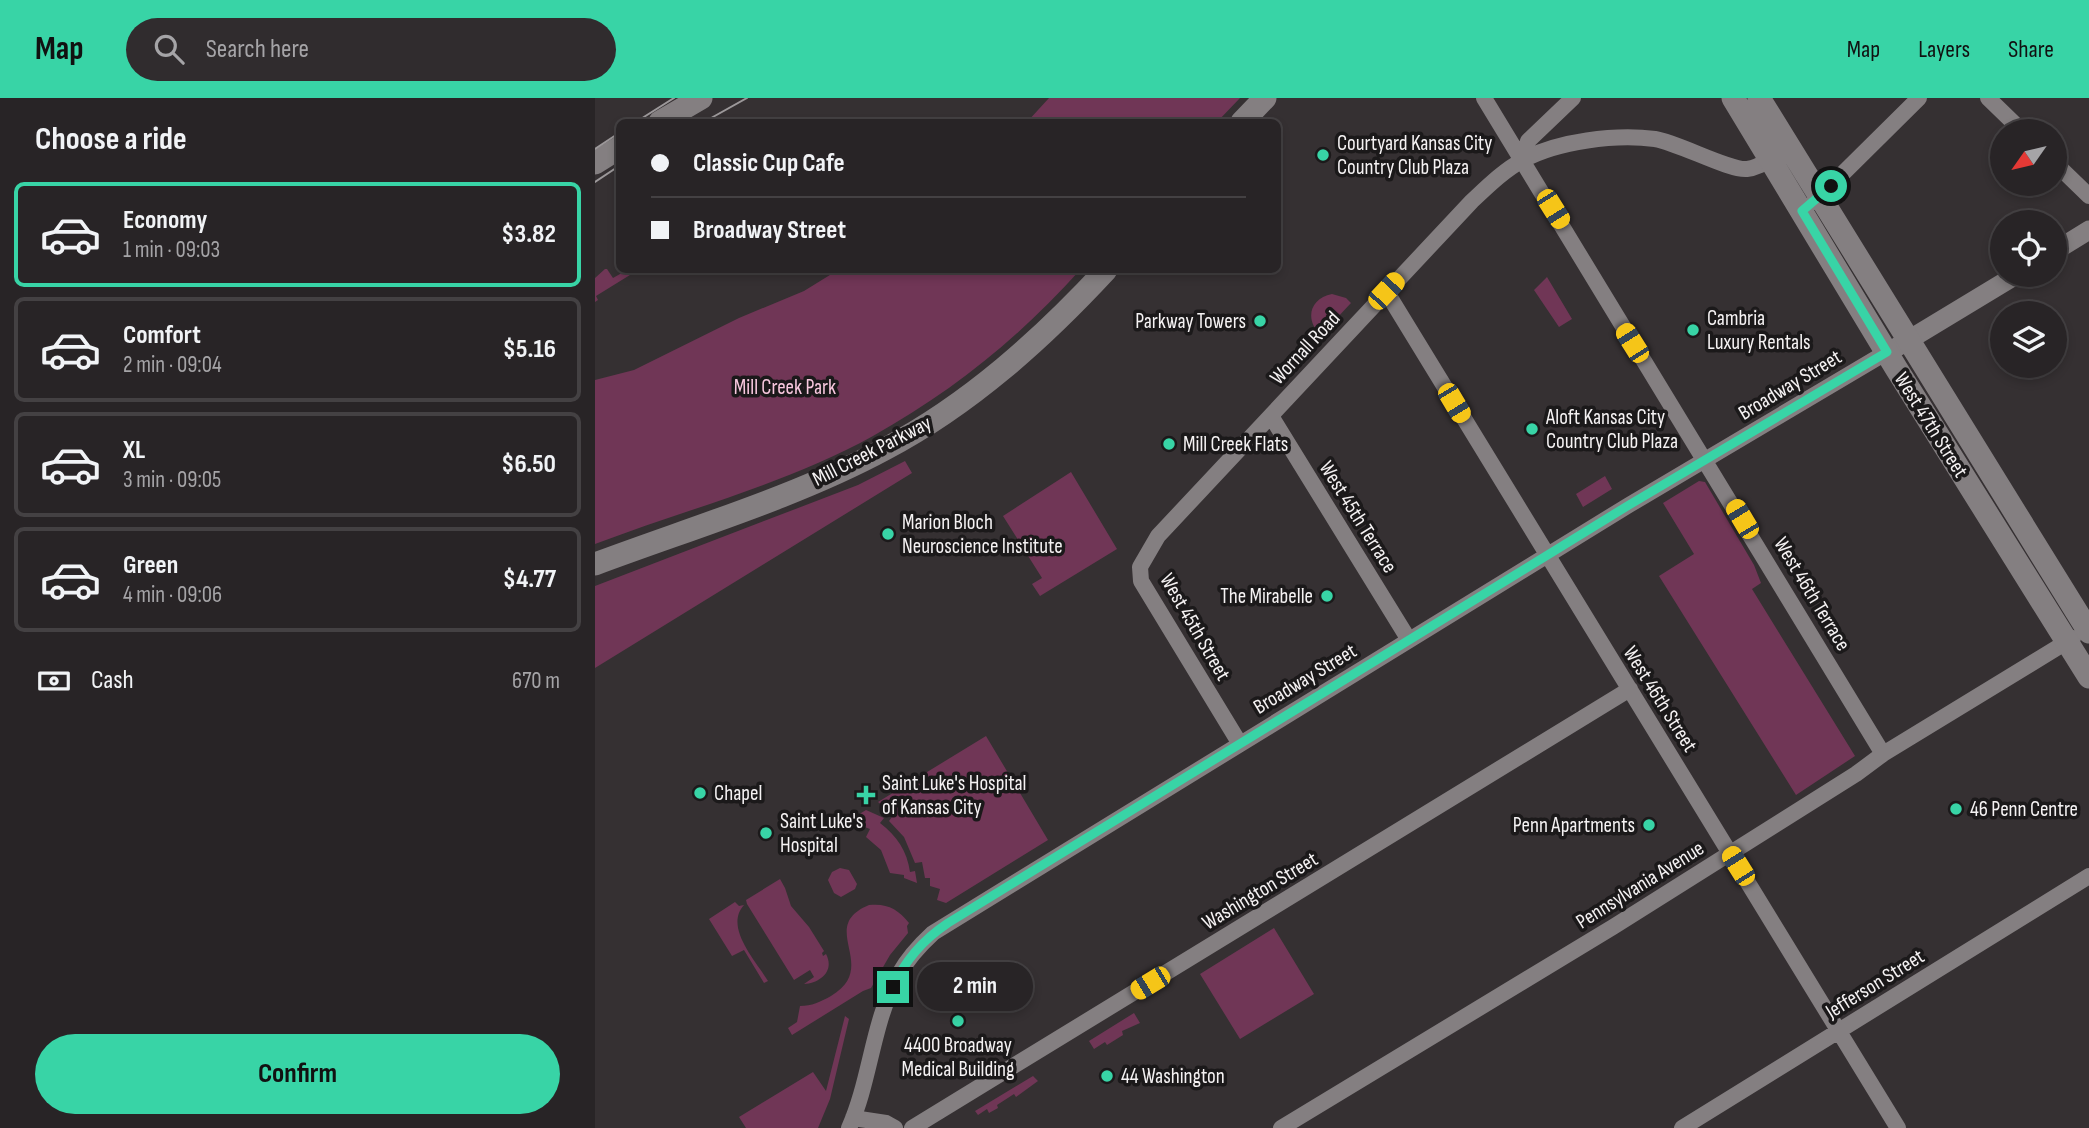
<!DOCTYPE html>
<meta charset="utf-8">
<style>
:root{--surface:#282426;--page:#302c2e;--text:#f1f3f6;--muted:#a5a4a7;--line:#444143;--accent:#38d4a6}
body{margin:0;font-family:"Sofia Sans Condensed",sans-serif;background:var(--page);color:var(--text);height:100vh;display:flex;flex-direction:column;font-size:26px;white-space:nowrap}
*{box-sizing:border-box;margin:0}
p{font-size:23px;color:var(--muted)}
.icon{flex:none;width:38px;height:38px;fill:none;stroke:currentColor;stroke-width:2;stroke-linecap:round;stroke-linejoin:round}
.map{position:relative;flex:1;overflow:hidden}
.drawer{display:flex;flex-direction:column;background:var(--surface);width:595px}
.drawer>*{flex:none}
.guide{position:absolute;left:21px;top:21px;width:665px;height:154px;border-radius:10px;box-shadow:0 4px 10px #0003,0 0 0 2px var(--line);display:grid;align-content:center;height:154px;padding:0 35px;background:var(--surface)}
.needle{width:46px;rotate:236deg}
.fabs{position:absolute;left:1395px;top:21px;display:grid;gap:14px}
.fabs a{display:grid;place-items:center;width:77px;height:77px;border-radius:50%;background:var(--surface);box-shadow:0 4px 10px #0003,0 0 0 2px var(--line);font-size:35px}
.end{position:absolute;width:32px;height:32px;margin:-16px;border:9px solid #38d4a6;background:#111;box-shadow:0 0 0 4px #111}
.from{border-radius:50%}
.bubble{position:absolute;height:49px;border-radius:24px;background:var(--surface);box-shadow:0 4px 10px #0003,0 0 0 2px var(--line);font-size:23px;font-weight:700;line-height:49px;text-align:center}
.car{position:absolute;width:21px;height:42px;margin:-21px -10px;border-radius:9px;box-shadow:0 0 5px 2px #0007;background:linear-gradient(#f5c518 24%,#345 0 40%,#f5c518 0 76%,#345 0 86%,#f5c518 0)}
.guide b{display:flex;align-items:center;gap:24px;height:66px;font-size:26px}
.guide b+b{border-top:2px solid var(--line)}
.guide i{width:18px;height:18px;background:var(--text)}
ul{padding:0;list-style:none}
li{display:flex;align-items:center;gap:21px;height:105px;margin:0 14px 10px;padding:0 21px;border:4px solid var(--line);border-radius:10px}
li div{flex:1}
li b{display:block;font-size:26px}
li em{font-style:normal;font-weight:700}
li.selected{border-color:var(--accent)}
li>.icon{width:63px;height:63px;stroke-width:1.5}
h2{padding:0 35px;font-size:32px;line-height:84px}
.pay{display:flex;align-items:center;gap:18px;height:77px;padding:0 35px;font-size:26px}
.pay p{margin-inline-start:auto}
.action{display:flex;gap:14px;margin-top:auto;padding:14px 35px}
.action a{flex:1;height:80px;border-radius:42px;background:var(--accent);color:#111;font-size:28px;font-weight:700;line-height:80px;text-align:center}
header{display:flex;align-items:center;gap:42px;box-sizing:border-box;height:98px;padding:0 35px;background:var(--accent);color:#111}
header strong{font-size:33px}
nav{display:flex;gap:38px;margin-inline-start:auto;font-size:24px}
.search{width:490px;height:63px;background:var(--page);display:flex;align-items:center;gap:18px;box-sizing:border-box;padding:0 24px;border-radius:38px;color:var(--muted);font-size:26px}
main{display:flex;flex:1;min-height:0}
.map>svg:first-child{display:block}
.green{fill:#703656}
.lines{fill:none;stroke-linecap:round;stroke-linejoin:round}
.minor{stroke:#847f81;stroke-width:16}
.tertiary{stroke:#847f81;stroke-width:19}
.secondary{stroke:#847f81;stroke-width:23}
.tram{stroke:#9c989a;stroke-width:2}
.route{stroke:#38d4a6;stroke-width:9}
.poi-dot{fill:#38d4a6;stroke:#1b191a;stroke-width:2.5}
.labels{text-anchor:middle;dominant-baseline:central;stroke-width:7;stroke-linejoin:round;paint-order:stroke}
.poi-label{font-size:21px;fill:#f5f2f3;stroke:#1b191a;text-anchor:start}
.street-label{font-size:21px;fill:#f5f2f3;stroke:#1b191a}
.park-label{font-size:21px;fill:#f9c8df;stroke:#1b191a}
</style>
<header>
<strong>Map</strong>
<div class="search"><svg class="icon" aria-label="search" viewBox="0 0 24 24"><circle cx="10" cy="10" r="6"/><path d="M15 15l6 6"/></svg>Search here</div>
<nav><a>Map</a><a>Layers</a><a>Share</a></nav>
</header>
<main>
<section class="drawer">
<h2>Choose a ride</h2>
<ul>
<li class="selected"><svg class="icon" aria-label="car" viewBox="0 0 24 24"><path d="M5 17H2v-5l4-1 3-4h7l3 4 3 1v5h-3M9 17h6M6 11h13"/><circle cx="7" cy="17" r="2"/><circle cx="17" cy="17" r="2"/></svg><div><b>Economy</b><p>1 min · 09:03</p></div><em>$3.82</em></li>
<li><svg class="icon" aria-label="car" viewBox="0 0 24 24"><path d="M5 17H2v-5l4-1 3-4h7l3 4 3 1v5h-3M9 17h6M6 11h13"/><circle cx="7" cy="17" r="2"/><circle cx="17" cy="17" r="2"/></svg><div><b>Comfort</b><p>2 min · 09:04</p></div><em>$5.16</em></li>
<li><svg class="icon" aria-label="car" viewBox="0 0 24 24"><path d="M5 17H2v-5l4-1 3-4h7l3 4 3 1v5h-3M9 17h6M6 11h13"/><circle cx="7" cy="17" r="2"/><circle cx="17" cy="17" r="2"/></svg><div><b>XL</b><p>3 min · 09:05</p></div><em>$6.50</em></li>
<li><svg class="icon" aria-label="car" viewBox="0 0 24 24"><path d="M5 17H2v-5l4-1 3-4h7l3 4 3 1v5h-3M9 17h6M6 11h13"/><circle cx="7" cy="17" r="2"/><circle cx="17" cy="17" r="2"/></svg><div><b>Green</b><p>4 min · 09:06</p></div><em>$4.77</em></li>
</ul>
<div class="pay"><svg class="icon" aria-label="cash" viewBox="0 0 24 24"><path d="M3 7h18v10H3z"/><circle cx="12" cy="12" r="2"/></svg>Cash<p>670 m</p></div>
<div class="action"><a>Confirm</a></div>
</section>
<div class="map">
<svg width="1494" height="1030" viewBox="0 0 1494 1030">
<rect width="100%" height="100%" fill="#353032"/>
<path class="green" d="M454,0H645L622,24H432Z
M10,171H12L18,180L32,172H43L1,198L3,202L0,204V180Z
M243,172H485C425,239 357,294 278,338C191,386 92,411 0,446V282L39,272L144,220L209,193Z
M952,179L977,221L964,229L939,192Z
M737,196L751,200L756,205L726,237C709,222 715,200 737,196Z
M310,363L317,375L0,570V488L263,387Z
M476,374L522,451L445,498L437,486L447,480L408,418Z
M1010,378L1017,391L988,409L981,396Z
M1104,383L1110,384L1159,467L1166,485L1157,491L1260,658L1201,697L1064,478L1099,456L1068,405Z
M391,638L453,742L351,805L342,802L345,791L335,788V780H330L327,764L320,765L309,739L294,723L299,716L283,704Z
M271,712L289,720L285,725C302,738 312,753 315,774L320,773L322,785L309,780V777L295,775L286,752L271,739L275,731L253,723Z
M245,770L254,772L262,786L260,791L246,799L239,795L233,782L237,774Z
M185,781L190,790L196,808L214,829L229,853L227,855L228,858L231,856C240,873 225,885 209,886L219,879L215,872L199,882L152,806L151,802Z
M140,804L144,808L149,807C129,829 160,862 173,883L169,885L149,852L137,858L114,821Z
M274,807C292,805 303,811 314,825L312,828L313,835L295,857L276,890L268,893L197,937L193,930L202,924L205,908C217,908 225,904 236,898C286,868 221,829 274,807Z
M679,830L719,896L645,941L605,876Z
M539,915L545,925L527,933L528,937L512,947L510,944L499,951L494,943Z
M250,918L254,921L235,1001L223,1030H151L144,1019L218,974L231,993Z
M438,978L443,983L421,999L419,996L402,1007L403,1010L394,1015L392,1011L383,1017L380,1013Z"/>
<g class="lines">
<path class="minor" d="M889,0L1288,656
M1393,0L1427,33
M928,62L933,43L978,0
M1460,65L1494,98
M1219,104L1324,0
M791,193L1303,1030
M676,318L814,542
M645,646L546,483L545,469L563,438L877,103C892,89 909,72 928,62C963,43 1020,36 1060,41C1084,45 1135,73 1152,71C1163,70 1172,63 1181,58
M258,1020L291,1025L300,1030
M254,1030C276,981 277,924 304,876C313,860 325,847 338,835L1034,407L1292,254
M317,1030L1035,591
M686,1030L1018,829L1261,676L1288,656L1478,540
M1087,1030L1494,778"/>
<path class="tertiary" d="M1460,153L1494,132
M1302,249L1421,177"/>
<path class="secondary" d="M1138,0L1301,270L1494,579
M1164,0L1494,534
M65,24L106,0
M647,24L670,0
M0,65L24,50
M0,466C96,430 201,399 290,351C375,306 447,241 511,172"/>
<path class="tram" d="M41,24L79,0
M109,24L152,0
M0,51L24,35
M0,84L24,68"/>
</g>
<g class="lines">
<path class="route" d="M298,889C310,862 329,841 353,825L1034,407L1292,254L1207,113L1236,88"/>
</g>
<g class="poi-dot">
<circle cx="728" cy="57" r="7"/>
<circle cx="665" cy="223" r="7"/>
<circle cx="1098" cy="232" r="7"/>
<circle cx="937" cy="331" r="7"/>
<circle cx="574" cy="346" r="7"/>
<circle cx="293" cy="436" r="7"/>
<circle cx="732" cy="498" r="7"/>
<circle cx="105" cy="695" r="7"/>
<path d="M267.5 686.5h7v7h7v7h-7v7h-7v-7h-7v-7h7z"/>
<circle cx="1361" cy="711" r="7"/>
<circle cx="1054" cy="727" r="7"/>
<circle cx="171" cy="735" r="7"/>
<circle cx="363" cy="923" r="7"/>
<circle cx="512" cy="978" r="7"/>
</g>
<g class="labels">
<g class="poi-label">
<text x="742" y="45">Courtyard Kansas City<tspan x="742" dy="24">Country Club Plaza</tspan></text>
<text x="1112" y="220">Cambria<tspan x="1112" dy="24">Luxury Rentals</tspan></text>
<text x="651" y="223" text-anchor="end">Parkway Towers</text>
<text x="951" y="319">Aloft Kansas City<tspan x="951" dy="24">Country Club Plaza</tspan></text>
<text x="588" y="346">Mill Creek Flats</text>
<text x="307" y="424">Marion Bloch<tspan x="307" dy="24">Neuroscience Institute</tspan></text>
<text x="718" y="498" text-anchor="end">The Mirabelle</text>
<text x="287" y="685">Saint Luke's Hospital<tspan x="287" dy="24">of Kansas City</tspan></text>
<text x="119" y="695">Chapel</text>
<text x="1375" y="711">46 Penn Centre</text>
<text x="185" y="723">Saint Luke's<tspan x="185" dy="24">Hospital</tspan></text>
<text x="1040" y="727" text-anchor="end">Penn Apartments</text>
<text x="363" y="947" text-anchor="middle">4400 Broadway<tspan x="363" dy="24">Medical Building</tspan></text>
<text x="526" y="978">44 Washington</text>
</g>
<g class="street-label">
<text transform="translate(710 250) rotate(-47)">Wornall Road</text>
<text transform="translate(1195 287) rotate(-31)">Broadway Street</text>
<text transform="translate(1336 327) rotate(58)">West 47th Street</text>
<text transform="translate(277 353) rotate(-27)">Mill Creek Parkway</text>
<text transform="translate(763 419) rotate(58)">West 45th Terrace</text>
<text transform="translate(1217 496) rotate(59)">West 46th Terrace</text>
<text transform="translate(600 529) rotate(60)">West 45th Street</text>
<text transform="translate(710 581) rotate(-31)">Broadway Street</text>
<text transform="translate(1065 601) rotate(58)">West 46th Street</text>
<text transform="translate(1045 787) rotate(-32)">Pennsylvania Avenue</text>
<text transform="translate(665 793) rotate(-31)">Washington Street</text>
<text transform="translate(1280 886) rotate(-32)">Jefferson Street</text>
</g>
<g class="park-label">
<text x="190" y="289">Mill Creek Park</text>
</g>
</g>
</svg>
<div class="fabs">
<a><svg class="needle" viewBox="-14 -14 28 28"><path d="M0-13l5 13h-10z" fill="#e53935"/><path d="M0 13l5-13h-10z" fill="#a5a4a7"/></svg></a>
<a><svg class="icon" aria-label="locate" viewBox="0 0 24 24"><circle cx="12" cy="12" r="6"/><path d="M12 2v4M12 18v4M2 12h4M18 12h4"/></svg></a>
<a><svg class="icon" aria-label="layers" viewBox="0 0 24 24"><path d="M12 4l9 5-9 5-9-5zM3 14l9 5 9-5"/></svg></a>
</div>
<i class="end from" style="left:1236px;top:88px"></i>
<i class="end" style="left:298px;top:889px"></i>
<div class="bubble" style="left:322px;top:864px;width:116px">2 min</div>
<i class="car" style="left:958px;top:111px;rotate:148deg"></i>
<i class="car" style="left:791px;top:193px;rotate:43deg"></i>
<i class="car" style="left:1037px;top:245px;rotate:328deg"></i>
<i class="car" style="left:859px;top:305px;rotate:149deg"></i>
<i class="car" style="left:1147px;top:421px;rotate:329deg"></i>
<i class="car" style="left:1143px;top:768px;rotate:328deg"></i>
<i class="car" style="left:555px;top:885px;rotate:239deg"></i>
<div class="guide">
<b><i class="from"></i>Classic Cup Cafe</b>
<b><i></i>Broadway Street</b>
</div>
</div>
</main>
